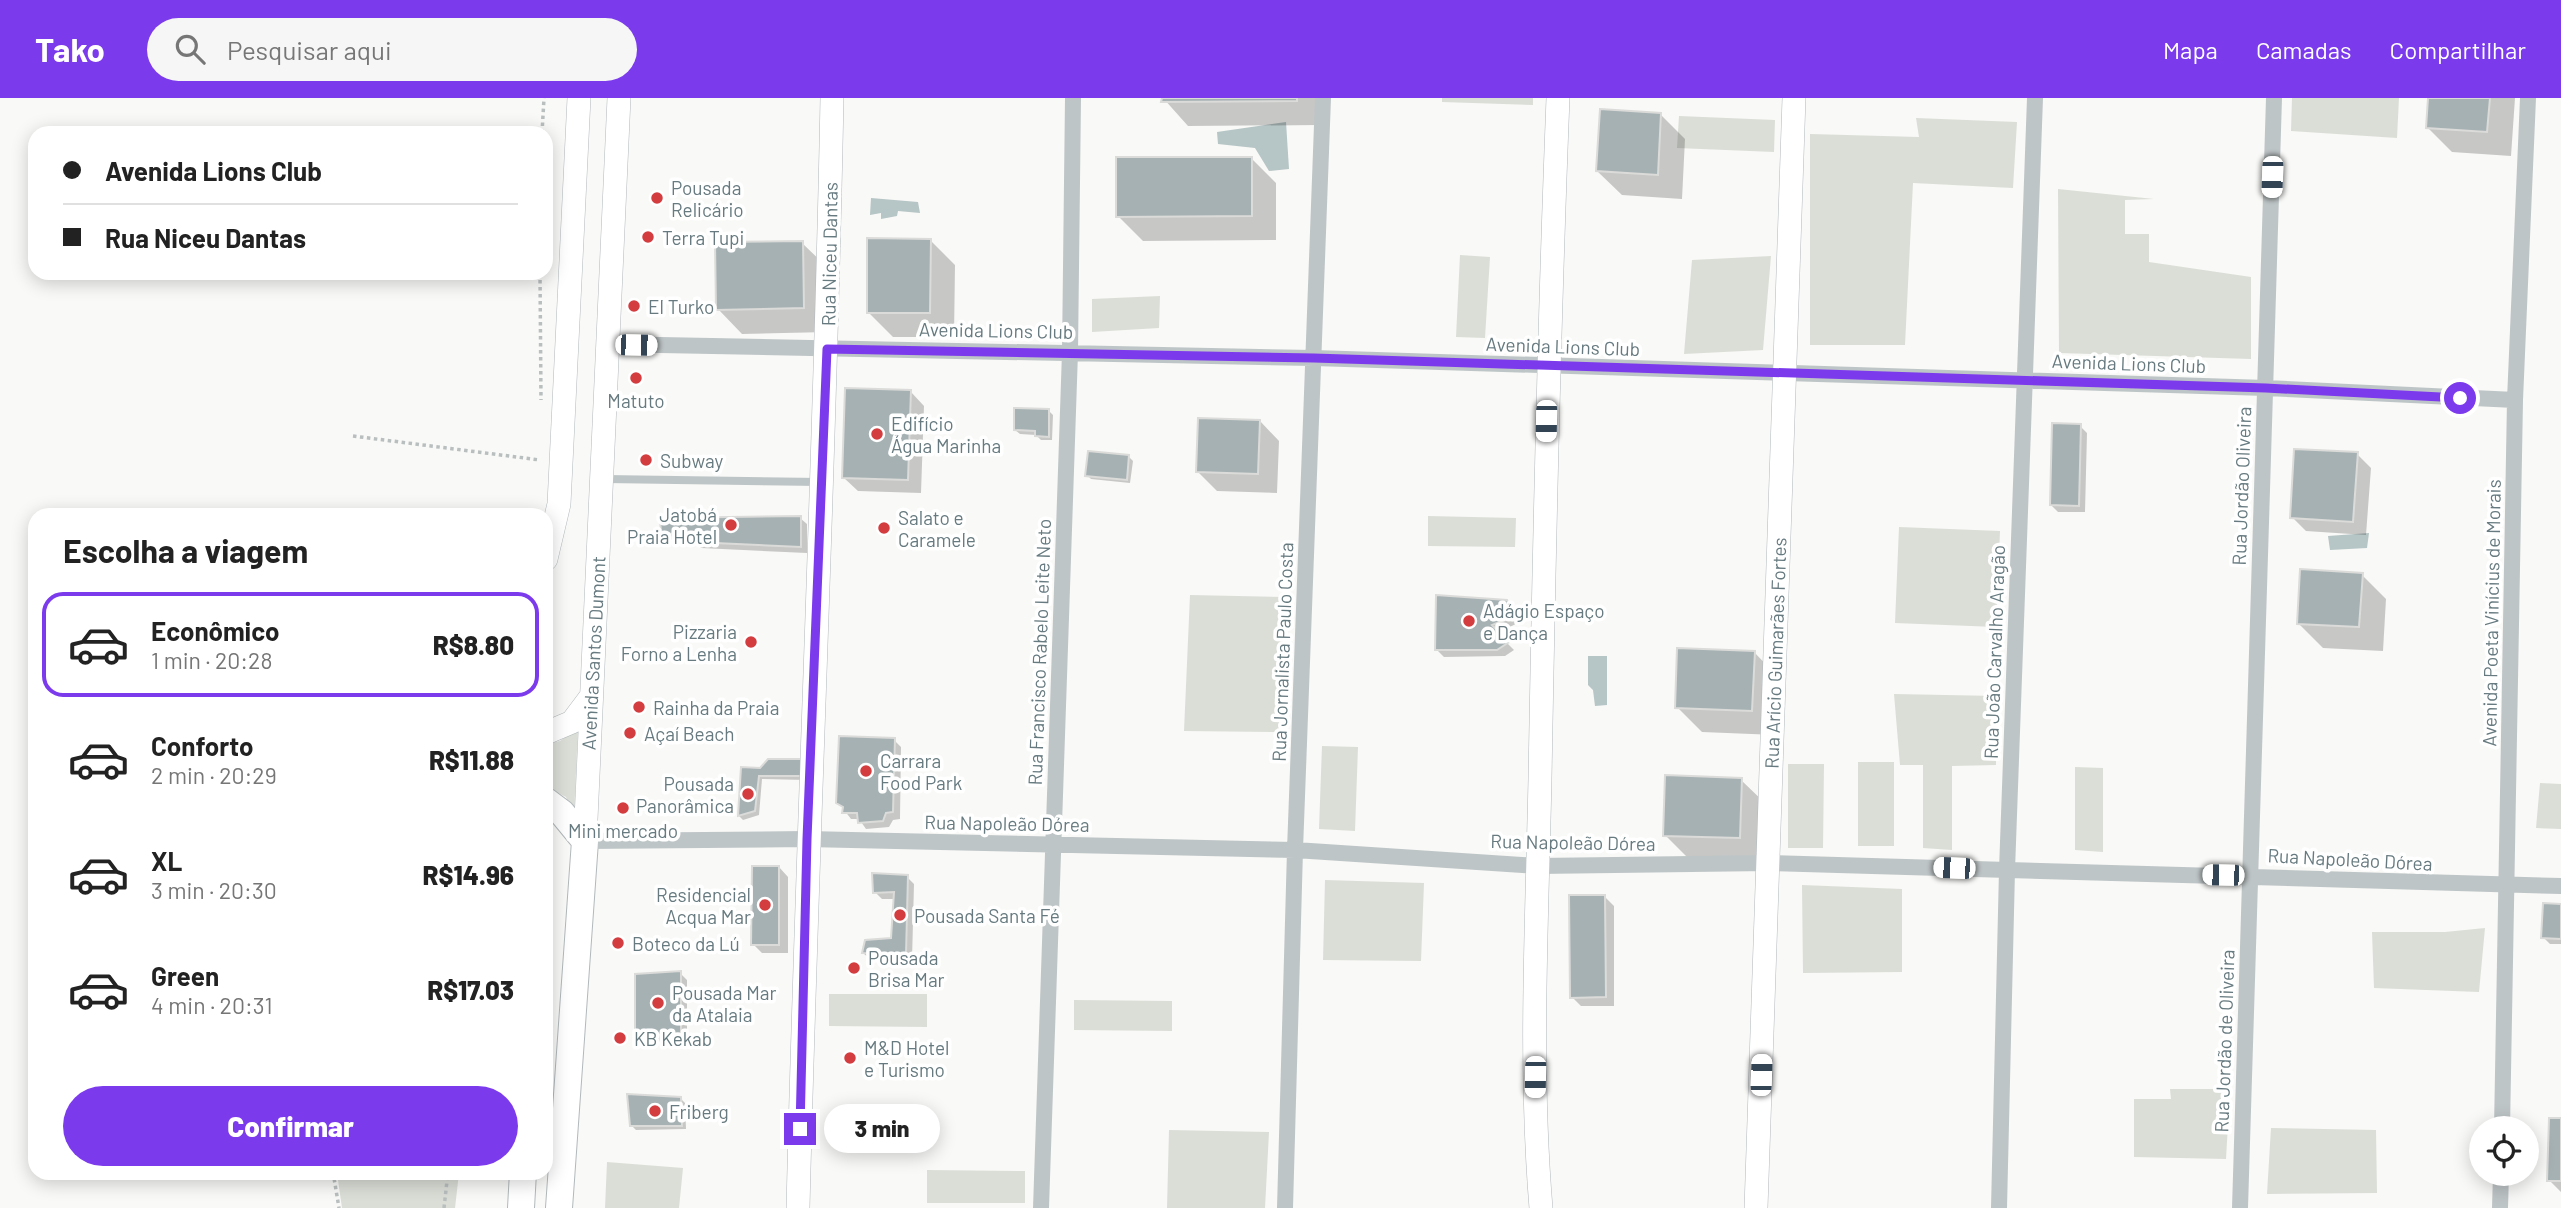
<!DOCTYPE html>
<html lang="pt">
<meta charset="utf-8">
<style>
:root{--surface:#fff;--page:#f6f6f6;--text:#222;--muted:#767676;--line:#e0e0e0;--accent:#7c3aed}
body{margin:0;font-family:Barlow,sans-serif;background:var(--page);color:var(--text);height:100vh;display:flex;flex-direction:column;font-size:26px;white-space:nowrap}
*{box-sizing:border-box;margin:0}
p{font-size:23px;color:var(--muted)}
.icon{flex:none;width:38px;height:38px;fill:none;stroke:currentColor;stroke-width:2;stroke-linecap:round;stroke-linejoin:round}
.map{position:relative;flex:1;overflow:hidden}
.side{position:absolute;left:28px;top:410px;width:525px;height:672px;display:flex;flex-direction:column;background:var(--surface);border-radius:21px;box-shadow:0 4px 18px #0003}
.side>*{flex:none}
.banner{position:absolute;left:28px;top:28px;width:525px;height:154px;border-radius:21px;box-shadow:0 4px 18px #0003;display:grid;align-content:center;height:154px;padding:0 35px;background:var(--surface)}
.fabs{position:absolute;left:2469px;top:1018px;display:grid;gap:14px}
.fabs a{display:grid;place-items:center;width:70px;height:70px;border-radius:50%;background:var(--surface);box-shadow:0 4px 18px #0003;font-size:35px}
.end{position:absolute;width:32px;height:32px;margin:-16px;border:9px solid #7c3aed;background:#fff;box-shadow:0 0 0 4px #fff}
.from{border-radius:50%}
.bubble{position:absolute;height:49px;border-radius:24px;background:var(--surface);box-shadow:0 4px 18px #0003;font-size:23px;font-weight:800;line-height:49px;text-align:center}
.car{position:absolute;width:21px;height:42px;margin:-21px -10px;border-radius:9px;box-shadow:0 0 5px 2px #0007;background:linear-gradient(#fff 24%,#345 0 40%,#fff 0 76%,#345 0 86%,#fff 0)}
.banner b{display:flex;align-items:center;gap:24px;height:66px;font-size:26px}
.banner b+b{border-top:2px solid var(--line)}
.banner i{width:18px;height:18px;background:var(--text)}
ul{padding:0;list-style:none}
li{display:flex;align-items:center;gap:21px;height:105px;margin:0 14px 10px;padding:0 21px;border:4px solid transparent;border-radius:21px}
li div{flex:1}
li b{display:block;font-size:26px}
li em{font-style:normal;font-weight:800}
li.on{border-color:var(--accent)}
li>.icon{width:63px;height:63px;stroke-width:1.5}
h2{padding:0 35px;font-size:32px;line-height:84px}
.button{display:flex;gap:14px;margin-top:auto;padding:14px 35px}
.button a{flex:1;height:80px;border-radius:42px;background:var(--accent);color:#fff;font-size:28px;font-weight:800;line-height:80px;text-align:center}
header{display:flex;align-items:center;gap:42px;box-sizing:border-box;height:98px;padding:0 35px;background:var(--accent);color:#fff}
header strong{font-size:33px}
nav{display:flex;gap:38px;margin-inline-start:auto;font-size:24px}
.search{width:490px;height:63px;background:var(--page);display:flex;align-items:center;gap:18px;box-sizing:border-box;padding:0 24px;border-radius:38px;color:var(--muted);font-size:26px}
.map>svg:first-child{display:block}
.green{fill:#dbded7}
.water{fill:#b6c5c5}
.shadow{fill:#0003}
.building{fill:#a6b1b3;stroke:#dbdbd9;stroke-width:2}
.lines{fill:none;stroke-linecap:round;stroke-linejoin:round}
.secondary-casing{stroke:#b1b9bb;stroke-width:24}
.primary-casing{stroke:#b2b9bb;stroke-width:28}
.path{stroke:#b9bebf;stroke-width:3.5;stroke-dasharray:3.5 3.5;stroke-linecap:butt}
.lane{stroke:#bec5c6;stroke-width:8}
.street{stroke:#bec5c6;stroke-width:16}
.secondary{stroke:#fff;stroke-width:23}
.primary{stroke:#fff;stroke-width:26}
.route{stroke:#7c3aed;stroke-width:9}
.poi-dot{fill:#d33d40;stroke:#fff;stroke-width:2.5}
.labels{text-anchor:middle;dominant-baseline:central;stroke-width:7;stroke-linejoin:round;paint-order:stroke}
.poi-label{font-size:19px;fill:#667a7f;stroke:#fff;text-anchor:start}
.street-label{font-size:19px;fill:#667a7f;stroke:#fff}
</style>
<header>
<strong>Tako</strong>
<div class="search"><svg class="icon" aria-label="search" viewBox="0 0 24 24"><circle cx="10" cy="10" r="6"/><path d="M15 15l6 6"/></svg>Pesquisar aqui</div>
<nav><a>Mapa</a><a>Camadas</a><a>Compartilhar</a></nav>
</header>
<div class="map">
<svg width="2561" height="1110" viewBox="0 0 2561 1110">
<rect width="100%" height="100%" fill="#f9f9f7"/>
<path class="green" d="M1442,0H1533V7L1442,4Z
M2292,0H2399L2397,40L2291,33Z
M1679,18L1775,22L1774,54L1677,50Z
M1916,20L2017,24L2013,90L1913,85L1905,247H1810V36L1919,39Z
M2058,91L2154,101L2125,102V136H2149V164L2251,179V261L2059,255Z
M1460,157L1490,159L1485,240L1456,239Z
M1771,158L1763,252L1684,256L1692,162Z
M1160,198L1159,230L1092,234V201Z
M1428,418L1516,420L1515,449L1428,448Z
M1899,429L2000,433L1996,529L1895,525Z
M1190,497L1286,499L1282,634L1184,633Z
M1894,596L1997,598L1996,667L1952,668V752L1923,750V667H1900Z
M578,630L574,719L566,699L546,689V646L560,643Z
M1322,648L1358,649L1355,733L1319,731Z
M1858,664H1894V748H1858Z
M1788,666H1824L1823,750H1788Z
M2075,669L2103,670V754L2075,752Z
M2540,685L2561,686V731L2536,730Z
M1325,782L1424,785L1421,863L1323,862Z
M1802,787L1902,791V874L1803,875Z
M2485,830L2479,894L2374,890L2372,834H2445Z
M829,896H927V929L829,928Z
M1074,902L1172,903V933L1074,932Z
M2170,991H2230L2226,1061L2134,1059V1001H2171Z
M2271,1030L2376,1032L2377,1095L2267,1096Z
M1169,1032L1269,1034L1265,1110H1167Z
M607,1064L683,1070L679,1110H605Z
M927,1072L1025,1073V1105H927Z
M337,1075H459L455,1110H342Z"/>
<path class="water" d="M1286,24L1289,71L1269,73L1255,50L1218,46L1217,34Z
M871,100L918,104L920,115L898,113L897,118L881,121V115L870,117Z
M2369,435L2367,450L2330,452L2328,438Z
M1588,558H1607V607L1595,608L1593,592L1588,587Z"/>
<path class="shadow" d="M1163,0H1321V27L1188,28Z
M2429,0H2515L2511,58L2452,54L2428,30Z
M1661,17L1685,41L1682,101L1622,97L1597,73Z
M1251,60L1276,85V142L1143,143L1118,118Z
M930,142L955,167L954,239H893L868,214Z
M802,145L827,169L828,234L742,236L718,211Z
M911,294L924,308L921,395L858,393L844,380Z
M1048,312L1053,317L1052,342H1041L1036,337L1020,336L1015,332Z
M1260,323L1279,343L1277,395L1217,393L1198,374Z
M2080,328L2087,335L2085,414H2058L2051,407Z
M2357,356L2371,370L2366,437L2306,433L2292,419Z
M1129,359L1133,363L1130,385L1091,381L1087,377Z
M800,420L807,426V455L701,450L695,441L669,442L662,436Z
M2362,477L2386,501L2383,553L2323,550L2298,525Z
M1506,503L1513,510L1518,525L1497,535L1514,552L1505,558L1444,559L1437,552Z
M1754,554L1778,579L1776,637L1702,634L1677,609Z
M894,642L901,649L900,721L893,722L889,729L866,731L859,721H851L838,704Z
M803,663L806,682L762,681L759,717L743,722L739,718L742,671H761Z
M1741,682L1766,706L1764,764L1689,761L1665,737Z
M779,769L788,779V855H762L753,846Z
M907,779L914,786L912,862L870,861L863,855L893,842L895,801H882L875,794Z
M1604,798L1614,808V908H1581L1572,899Z
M2561,808V846H2550L2543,839Z
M680,875L687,882V941L644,945L637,938Z
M681,1001L685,1005L686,1031L636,1032L631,1027Z
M2561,1022V1094L2549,1082Z"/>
<path class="building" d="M1162,0H1297V3L1161,4Z
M2428,0H2490L2487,34L2426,30Z
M1600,11L1661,15L1658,77L1596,73Z
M1116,59H1252V118L1116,119Z
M867,140L931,141L930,215H867Z
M803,143L804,210L716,212L715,144Z
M845,290L911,292L908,382L842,380Z
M1014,310L1049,311V339L1035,338V333L1014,332Z
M1198,320L1260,322L1258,376L1196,374Z
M2052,325L2081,326L2079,408L2050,407Z
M2294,351L2358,354L2353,424L2290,420Z
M1088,353L1129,357L1127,382L1085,378Z
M801,418V449L693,444V435L661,436L660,420Z
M2300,471L2363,475L2359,529L2297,526Z
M1436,497L1507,502L1513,518L1492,527L1509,544L1497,552H1435Z
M1677,550L1755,553L1752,613L1675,610Z
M839,638L895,640L893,714L886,715L883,723L858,725L857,715H842L843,709L836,705Z
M768,661H804L802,678H759L755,713L738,718L741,669L760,670Z
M1665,677L1742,680L1740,740L1663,738Z
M752,768H779V847H751Z
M872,775L908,777L906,856L862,855L865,842L891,840L894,794L873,795Z
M1569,797H1605L1606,899L1570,900Z
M2543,805L2561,806V841L2541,840Z
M681,873V935L635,939V876Z
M627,996L681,999L682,1028H630Z
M2549,1020H2561V1083H2547Z"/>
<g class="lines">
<defs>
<path id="secondary" d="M546,461L559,406L579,0
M546,635L572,624L590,600
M585,743L619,0
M798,1110C807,740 825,370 832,0
M1541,1110C1529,968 1537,823 1540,681C1544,454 1549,227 1558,0
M1756,1110L1794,0"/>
<path id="primary" d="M546,703L562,715L585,743L559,1110
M521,1110L523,1074"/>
</defs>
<use href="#secondary" class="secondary-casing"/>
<use href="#primary" class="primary-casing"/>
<path class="path" d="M542,35L544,0
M540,175L541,302
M353,338L540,362
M333,1074L339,1110
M444,1110L448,1074"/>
<path class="lane" d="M605,381L820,384"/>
<path class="street" d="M608,246L1314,260L2266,290L2515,302
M585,743L807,741L1295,752L1538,768L1768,765L2561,788
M2502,1031L2515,302L2528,0
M1041,1110L1070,254L1073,0
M1285,1110L1295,752L1323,0
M1999,1110L2007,772L2035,0
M2240,1110L2274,0
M2500,1110L2501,1076"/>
<use href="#secondary" class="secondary"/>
<use href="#primary" class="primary"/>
</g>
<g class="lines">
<path class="route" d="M800,1031L807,741L827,251L1314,260L2266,290L2460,300"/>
</g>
<g class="poi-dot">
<circle cx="657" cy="100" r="7"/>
<circle cx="648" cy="139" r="7"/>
<circle cx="634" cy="208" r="7"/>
<circle cx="636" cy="280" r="7"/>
<circle cx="877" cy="336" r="7"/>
<circle cx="646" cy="362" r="7"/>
<circle cx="731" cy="427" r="7"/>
<circle cx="884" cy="430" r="7"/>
<circle cx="1469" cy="523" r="7"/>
<circle cx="751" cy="544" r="7"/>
<circle cx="639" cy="609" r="7"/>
<circle cx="630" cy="635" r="7"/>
<circle cx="866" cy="673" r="7"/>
<circle cx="748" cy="696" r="7"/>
<circle cx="623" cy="710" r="7"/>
<circle cx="765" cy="807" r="7"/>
<circle cx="900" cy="817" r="7"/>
<circle cx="618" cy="845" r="7"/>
<circle cx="854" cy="870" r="7"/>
<circle cx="658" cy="905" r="7"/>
<circle cx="620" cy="940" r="7"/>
<circle cx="850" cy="960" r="7"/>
<circle cx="655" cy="1013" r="7"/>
</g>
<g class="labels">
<g class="poi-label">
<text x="671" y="89">Pousada<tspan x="671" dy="22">Relicário</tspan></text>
<text x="662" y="139">Terra Tupi</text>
<text x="648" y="208">El Turko</text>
<text x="636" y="302" text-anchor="middle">Matuto</text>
<text x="891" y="325">Edifício<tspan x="891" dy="22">Água Marinha</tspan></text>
<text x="660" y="362">Subway</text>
<text x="717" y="416" text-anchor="end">Jatobá<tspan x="717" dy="22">Praia Hotel</tspan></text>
<text x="898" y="419">Salato e<tspan x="898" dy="22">Caramele</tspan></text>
<text x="1483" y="512">Adágio Espaço<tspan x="1483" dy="22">e Dança</tspan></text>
<text x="737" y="533" text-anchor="end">Pizzaria<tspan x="737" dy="22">Forno a Lenha</tspan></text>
<text x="653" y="609">Rainha da Praia</text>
<text x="644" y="635">Açaí Beach</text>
<text x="880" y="662">Carrara<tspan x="880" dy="22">Food Park</tspan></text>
<text x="734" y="685" text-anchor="end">Pousada<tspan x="734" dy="22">Panorâmica</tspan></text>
<text x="623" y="732" text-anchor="middle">Mini mercado</text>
<text x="751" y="796" text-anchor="end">Residencial<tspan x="751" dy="22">Acqua Mar</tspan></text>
<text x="914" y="817">Pousada Santa Fé</text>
<text x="632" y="845">Boteco da Lú</text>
<text x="868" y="859">Pousada<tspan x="868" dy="22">Brisa Mar</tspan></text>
<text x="672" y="894">Pousada Mar<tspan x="672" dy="22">da Atalaia</tspan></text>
<text x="634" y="940">KB Kekab</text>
<text x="864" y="949">M&amp;D Hotel<tspan x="864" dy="22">e Turismo</tspan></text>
<text x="669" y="1013">Friberg</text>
</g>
<g class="street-label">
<text transform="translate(829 156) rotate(-89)">Rua Niceu Dantas</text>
<text transform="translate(996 232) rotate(1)">Avenida Lions Club</text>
<text transform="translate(1563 248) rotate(2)">Avenida Lions Club</text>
<text transform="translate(2129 265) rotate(2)">Avenida Lions Club</text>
<text transform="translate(2241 388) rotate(-88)">Rua Jordão Oliveira</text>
<text transform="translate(2491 515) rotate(-89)">Avenida Poeta Vinícius de Morais</text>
<text transform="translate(1039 554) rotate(-88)">Rua Francisco Rabelo Leite Neto</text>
<text transform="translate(1282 554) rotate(-88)">Rua Jornalista Paulo Costa</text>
<text transform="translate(1994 554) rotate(-88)">Rua João Carvalho Aragão</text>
<text transform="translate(593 555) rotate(-87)">Avenida Santos Dumont</text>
<text transform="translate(1775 555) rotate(-88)">Rua Arício Guimarães Fortes</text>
<text transform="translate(1007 725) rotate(1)">Rua Napoleão Dórea</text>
<text transform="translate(1573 744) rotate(1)">Rua Napoleão Dórea</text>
<text transform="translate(2350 761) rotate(3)">Rua Napoleão Dórea</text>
<text transform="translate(2224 943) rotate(-88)">Rua Jordão de Oliveira</text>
</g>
</g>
</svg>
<div class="fabs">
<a><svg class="icon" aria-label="locate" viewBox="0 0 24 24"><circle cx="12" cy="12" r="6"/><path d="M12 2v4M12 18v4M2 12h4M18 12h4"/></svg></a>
</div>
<i class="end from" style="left:2460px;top:300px"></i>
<i class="end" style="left:800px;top:1031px"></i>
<div class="bubble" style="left:824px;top:1006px;width:116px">3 min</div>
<i class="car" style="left:2272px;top:79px;rotate:182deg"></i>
<i class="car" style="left:636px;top:247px;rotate:91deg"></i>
<i class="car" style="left:1546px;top:323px;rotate:181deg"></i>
<i class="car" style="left:1954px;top:770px;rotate:272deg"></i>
<i class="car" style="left:2223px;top:777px;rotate:271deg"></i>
<i class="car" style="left:1761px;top:977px;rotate:2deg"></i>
<i class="car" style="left:1535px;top:979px;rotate:181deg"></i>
<div class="banner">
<b><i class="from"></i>Avenida Lions Club</b>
<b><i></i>Rua Niceu Dantas</b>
</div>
<section class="side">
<h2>Escolha a viagem</h2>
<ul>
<li class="on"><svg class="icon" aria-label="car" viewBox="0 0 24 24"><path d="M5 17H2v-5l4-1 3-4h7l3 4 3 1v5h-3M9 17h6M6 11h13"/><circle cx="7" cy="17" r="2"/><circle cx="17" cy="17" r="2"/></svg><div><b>Econômico</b><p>1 min · 20:28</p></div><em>R$8.80</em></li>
<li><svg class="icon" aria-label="car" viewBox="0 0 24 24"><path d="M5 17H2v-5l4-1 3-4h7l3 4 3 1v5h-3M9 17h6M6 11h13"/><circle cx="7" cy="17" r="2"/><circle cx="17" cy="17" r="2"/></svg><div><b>Conforto</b><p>2 min · 20:29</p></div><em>R$11.88</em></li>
<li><svg class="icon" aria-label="car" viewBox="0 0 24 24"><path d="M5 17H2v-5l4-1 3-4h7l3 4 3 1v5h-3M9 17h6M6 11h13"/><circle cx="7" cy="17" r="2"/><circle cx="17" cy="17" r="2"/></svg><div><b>XL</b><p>3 min · 20:30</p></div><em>R$14.96</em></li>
<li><svg class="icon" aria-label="car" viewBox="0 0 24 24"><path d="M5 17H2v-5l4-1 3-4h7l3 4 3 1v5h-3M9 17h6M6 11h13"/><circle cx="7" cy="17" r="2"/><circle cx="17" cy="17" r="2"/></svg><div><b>Green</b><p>4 min · 20:31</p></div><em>R$17.03</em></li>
</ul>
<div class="button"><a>Confirmar</a></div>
</section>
</div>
